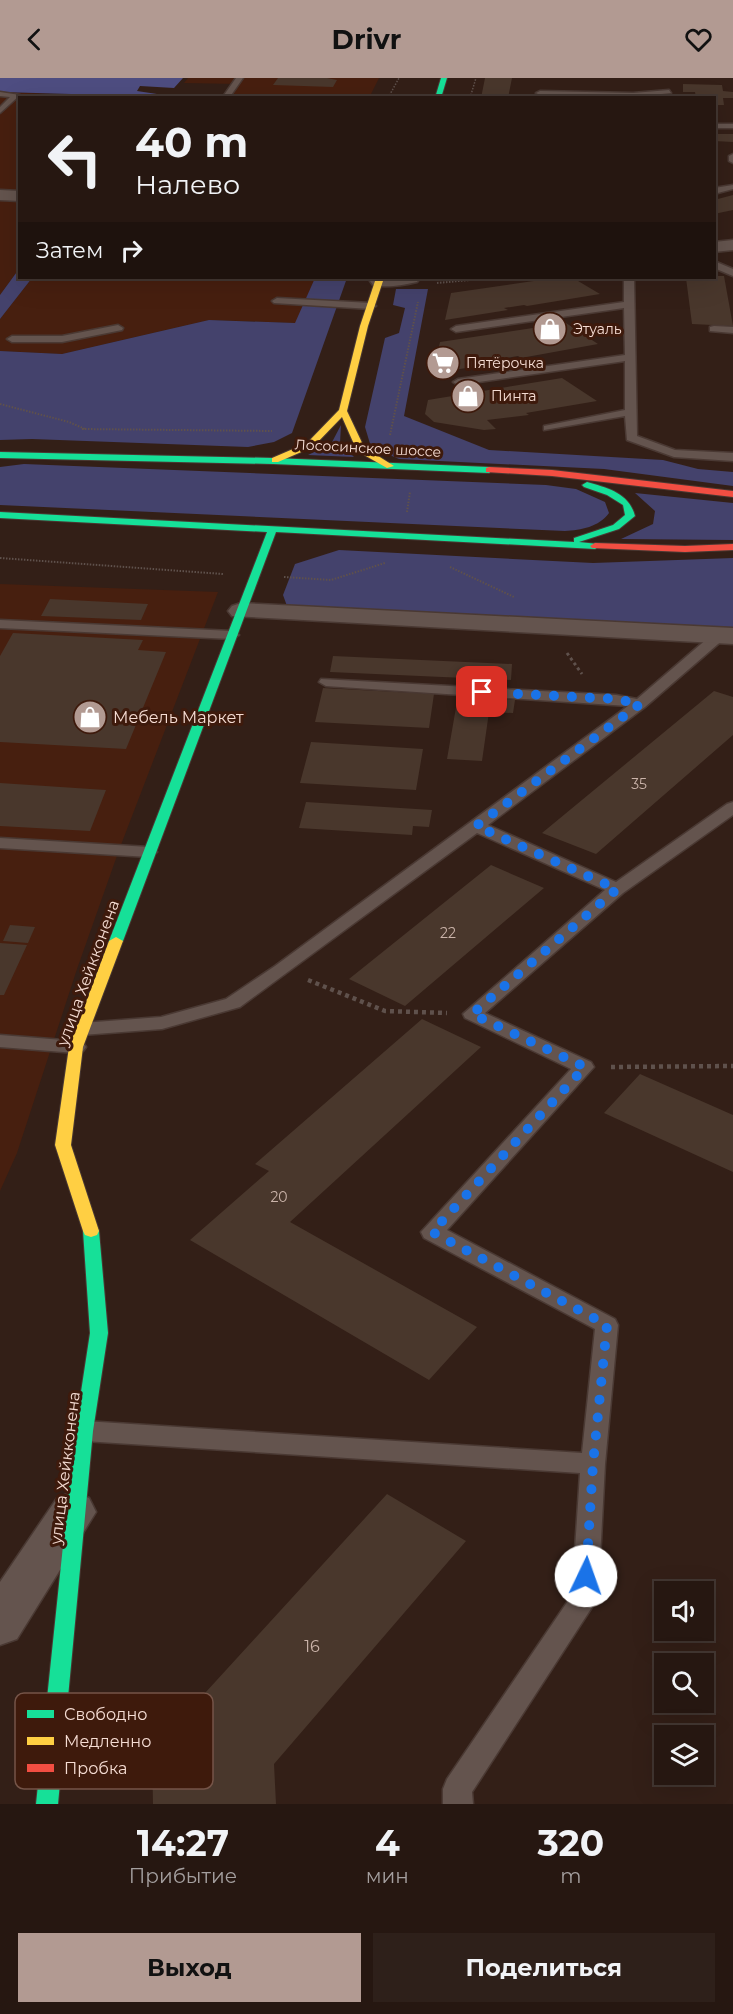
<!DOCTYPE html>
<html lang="ru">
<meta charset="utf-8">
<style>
:root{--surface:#261711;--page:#2e201a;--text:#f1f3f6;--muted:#a49f9f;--line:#423631;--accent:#b29a92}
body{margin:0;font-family:Montserrat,sans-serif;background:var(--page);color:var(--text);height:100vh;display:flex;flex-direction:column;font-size:22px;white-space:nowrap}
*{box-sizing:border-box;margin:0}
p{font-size:20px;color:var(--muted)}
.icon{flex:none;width:33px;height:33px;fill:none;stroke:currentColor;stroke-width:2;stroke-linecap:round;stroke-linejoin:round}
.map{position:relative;height:1726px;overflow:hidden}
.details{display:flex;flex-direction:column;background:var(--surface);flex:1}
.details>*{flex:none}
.guide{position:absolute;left:18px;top:18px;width:698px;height:183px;border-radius:0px;box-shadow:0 6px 24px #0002,0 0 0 2px var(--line);background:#261711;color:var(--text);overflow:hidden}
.buttons{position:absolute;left:654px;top:1503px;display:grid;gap:12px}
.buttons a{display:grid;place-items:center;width:60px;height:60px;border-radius:0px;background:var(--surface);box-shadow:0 6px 24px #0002,0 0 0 2px var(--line);font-size:30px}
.pin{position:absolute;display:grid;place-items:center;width:51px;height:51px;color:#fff;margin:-26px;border-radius:12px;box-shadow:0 3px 9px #0006}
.me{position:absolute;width:66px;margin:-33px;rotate:3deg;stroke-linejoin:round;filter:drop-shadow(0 0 4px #0008)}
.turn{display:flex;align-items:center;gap:21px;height:126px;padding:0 18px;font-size:27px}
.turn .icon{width:78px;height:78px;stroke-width:2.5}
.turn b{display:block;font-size:42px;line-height:51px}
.then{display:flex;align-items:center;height:57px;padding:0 18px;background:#0003;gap:12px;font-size:22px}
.eta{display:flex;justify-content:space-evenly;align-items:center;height:102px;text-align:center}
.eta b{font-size:36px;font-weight:700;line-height:42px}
.cta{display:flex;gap:12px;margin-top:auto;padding:12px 18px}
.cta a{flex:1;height:69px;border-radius:0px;background:var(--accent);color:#111;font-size:24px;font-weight:700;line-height:69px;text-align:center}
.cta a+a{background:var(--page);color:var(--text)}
header{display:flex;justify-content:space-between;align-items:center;height:78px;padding:0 18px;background:var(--accent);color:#111;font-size:27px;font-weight:700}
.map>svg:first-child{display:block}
.built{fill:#471f0f}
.green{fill:#44426c}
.forest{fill:#4e4d81}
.building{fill:#49372c}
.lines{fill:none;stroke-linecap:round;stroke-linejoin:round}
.lane-casing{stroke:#4a3933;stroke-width:3}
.street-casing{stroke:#4a3933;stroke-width:3}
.fast-casing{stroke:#4a3933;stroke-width:2}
.slow-casing{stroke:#4a3933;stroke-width:2}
.jam-casing{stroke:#4a3933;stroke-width:2}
.path-far3{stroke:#5f514c;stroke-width:1.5;stroke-dasharray:1.5 1.5;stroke-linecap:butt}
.path-far2{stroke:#5f514c;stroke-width:2;stroke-dasharray:1.5 1.5;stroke-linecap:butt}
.path-far1{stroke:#5f514c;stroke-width:3;stroke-dasharray:3 3;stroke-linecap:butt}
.path{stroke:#5f514c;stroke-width:4.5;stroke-dasharray:4 4;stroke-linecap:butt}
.lane{fill:#64544e;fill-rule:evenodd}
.street{fill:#64544e;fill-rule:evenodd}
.fast{fill:#16e098;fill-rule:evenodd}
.slow{fill:#ffcf43;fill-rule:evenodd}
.jam{fill:#f24e42;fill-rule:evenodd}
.route{stroke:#1a73e8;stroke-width:10;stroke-dasharray:0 18}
.labels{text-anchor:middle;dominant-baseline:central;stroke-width:6;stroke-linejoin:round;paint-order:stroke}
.far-poi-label{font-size:14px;fill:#f6ddd4;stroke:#3e1a0c;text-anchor:start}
.far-street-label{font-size:14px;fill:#f6ddd4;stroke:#3e1a0c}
.number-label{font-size:14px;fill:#cbb4aa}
.poi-label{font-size:16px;fill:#f6ddd4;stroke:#3e1a0c;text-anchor:start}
.street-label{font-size:16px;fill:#f6ddd4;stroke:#3e1a0c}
.near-number-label{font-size:16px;fill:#cbb4aa}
.key{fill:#3e1a0c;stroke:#755448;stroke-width:1.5}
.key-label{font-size:16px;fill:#f6ddd4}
</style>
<header><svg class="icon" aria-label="back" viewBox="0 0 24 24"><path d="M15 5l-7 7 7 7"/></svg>Drivr<svg class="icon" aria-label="heart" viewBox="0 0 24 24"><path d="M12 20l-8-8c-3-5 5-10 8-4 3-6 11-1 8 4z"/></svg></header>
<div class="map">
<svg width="733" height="1726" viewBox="0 0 733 1726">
<rect width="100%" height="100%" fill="#331f17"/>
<path class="built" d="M 188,0 L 379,0 L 369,20 L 230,19 L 239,6 L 184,5 Z
M 0,14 L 125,19 L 20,20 L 19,191 L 0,217 Z
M 32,200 L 315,200 L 296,245 L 209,242 L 62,276 L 0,273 L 0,241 Z
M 0,506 L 218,514 L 119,772 L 77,891 L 17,1075 L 0,1113 Z"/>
<path class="green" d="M 19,191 L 20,200 L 32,200 L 0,241 L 0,217 Z
M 315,200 L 347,200 L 292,355 L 274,364 L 248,369 L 32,361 L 0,362 L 0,273 L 62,276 L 209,242 L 295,245 Z
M 396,211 L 428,211 L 404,338 L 489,372 L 663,382 L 698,391 L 733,394 L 733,408 L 604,391 L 399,381 L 371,369 L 365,349 L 385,260 L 399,255 L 405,230 L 393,227 Z
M 341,347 L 340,365 L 354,379 L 308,377 L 331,366 Z
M 24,386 L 546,407 L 576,411 L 605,424 L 609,435 C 599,449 581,452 565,453 L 0,427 L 0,389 Z
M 635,415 L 733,425 L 733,462 L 621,461 L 653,446 L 655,433 Z
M 339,472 L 593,485 L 733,480 L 733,550 L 287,528 L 283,517 L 295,486 Z"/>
<path class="forest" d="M 0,0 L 183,0 L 174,10 L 140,8 L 137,13 L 177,19 L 0,14 Z"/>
<path class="building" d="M 278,0 L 327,0 L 337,2 L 333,9 L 273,7 Z
M 485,0 L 512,0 L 508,20 L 481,20 Z
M 683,6 L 722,7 L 723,13 L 733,14 L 733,20 L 723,20 L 724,27 L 714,27 L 714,20 L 696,20 L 695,14 L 683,14 Z
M 714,56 L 733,56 L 733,64 L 714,63 Z
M 733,117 L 733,132 L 714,136 L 714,122 Z
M 714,198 L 724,198 L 733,248 L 692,246 L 686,200 L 714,200 Z
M 554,200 L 573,200 L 600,216 L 527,228 L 524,227 L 504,230 L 508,232 L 445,242 L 451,215 Z
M 566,245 L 598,266 L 521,280 L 518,278 L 496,282 L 500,285 L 433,295 L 440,264 Z
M 562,300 L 597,323 L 526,335 L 529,337 L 487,342 L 496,351 L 484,352 L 434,344 L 425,336 L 428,322 Z
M 50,521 L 148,526 L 141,542 L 41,538 Z
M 13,555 L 143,562 L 138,572 L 166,574 L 126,671 L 0,664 L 0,578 Z
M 333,578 L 512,586 L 511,602 L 330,594 Z
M 323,610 L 434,616 L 429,650 L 315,644 Z
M 714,613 L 733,619 L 733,657 L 596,776 L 542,755 Z
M 458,618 L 515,622 L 513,635 L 489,634 L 482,683 L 447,681 Z
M 311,664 L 423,671 L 416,712 L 300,705 Z
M 0,705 L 106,712 L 90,753 L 0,748 Z
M 306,724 L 432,732 L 429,749 L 413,748 L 412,757 L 299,750 Z
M 491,787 L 544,810 L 405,928 L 349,901 Z
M 10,847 L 35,849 L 28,865 L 3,863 Z
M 0,865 L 27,867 L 4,917 L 0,917 Z
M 422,941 L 481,969 L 290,1144 L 477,1249 L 429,1302 L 190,1162 L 269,1093 L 255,1086 Z
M 640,996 L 733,1037 L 733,1094 L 604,1035 Z
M 387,1416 L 466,1463 L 274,1686 L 276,1726 L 153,1726 L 152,1673 Z"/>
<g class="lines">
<defs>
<path id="lane" d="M 236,0 L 243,0 L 229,20 L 222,20 Z
M 669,12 L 671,15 L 633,19 L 540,17 L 536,15 L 540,13 L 633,15 Z
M 0,14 L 20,17 L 0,35 L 0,29 L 10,19 L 0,18 Z
M 714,46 L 733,46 L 733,50 L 714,50 Z
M 733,76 L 733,85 L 729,83 L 729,78 Z
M 733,107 L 733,111 L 714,116 L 714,110 Z
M 714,183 L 733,191 L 733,198 L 714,190 Z
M 624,200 L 634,200 L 637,358 L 675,372 L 733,375 L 733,383 L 674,379 L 627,362 L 625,338 L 544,352 L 544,348 L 625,332 L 625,283 L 458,307 L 453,304 L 458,301 L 625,277 L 624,230 L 456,254 L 451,251 L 456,248 L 624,224 Z
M 277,220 L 371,225 L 376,228 L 371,231 L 274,225 L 272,223 Z
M 118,247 L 123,250 L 122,252 L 62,264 L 12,264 L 7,261 L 12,258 L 62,258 Z
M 714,248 L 733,249 L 733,255 L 710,253 L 710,249 Z
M 0,542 L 232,553 L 239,557 L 232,561 L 0,550 Z
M 720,553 L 727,557 L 725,560 L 645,629 L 488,747 L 616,804 L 727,726 L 733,724 L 733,737 L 623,815 L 485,935 L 591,984 L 594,989 L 447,1152 L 615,1241 L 618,1247 L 605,1386 L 598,1520 L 472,1714 L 473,1726 L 443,1726 L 443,1711 L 447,1701 L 572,1517 L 580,1395 L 84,1363 L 75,1360 L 72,1353 L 75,1346 L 84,1343 L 582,1375 L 595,1251 L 424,1160 L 421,1154 L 571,991 L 465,940 L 463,936 L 605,812 L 477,755 L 240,929 L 162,951 L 82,957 L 75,955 L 72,951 L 75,947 L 82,945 L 161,939 L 226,921 L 275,888 L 628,628 L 326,608 L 319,604 L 321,601 L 616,617 L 637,621 L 715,554 Z
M 0,760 L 149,769 L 157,774 L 149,779 L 0,770 Z
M 0,957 L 76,963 L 83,965 L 86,969 L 83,973 L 76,975 L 0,969 Z"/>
<path id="street" d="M 0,112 L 20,113 L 20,123 L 0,122 Z
M 733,162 L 733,172 L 714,174 L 714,164 Z
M 373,200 L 420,200 L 417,204 C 404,207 386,210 373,207 L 370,203 Z
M 241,525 L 733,550 L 733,566 L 232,538 L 228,533 L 232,528 Z
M 73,1414 L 89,1420 L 96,1434 L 17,1561 L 0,1567 L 0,1504 L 57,1420 Z"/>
<path id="fast" d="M 441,0 L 447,0 L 441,20 L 435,20 Z
M 0,374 L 273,380 L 489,389 L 493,392 L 489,395 L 273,386 L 0,380 Z
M 587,404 C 608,410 629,415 635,438 L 619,451 L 579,464 L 598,466 L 600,468 L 595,471 L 276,454 L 123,863 L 116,867 L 111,866 L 109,863 L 267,454 L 0,440 L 0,434 L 574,464 L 574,460 L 613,447 L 625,437 L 623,427 L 607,417 L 584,409 L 582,407 Z
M 91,1147 L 97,1149 L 99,1153 L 108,1255 L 93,1353 L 58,1726 L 36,1726 L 75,1353 L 90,1255 L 83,1153 L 85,1149 Z"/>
<path id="slow" d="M 376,200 L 384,200 L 368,248 L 347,333 L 364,369 L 394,388 L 387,390 L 357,373 L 342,339 L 313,369 L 278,384 L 272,384 L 272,380 L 307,365 L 339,332 L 360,248 Z
M 116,859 L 123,863 L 83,969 L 71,1067 L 99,1153 L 97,1157 L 91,1159 L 85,1157 L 83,1153 L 55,1067 L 69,969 L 109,863 Z"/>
<path id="jam" d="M 489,389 L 552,392 L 733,413 L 733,419 L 552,398 L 486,394 L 486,390 Z
M 595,465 L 685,468 L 733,466 L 733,472 L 685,474 L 592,470 L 590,468 Z"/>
</defs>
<use href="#lane" class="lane-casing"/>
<use href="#street" class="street-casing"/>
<use href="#fast" class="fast-casing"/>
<use href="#slow" class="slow-casing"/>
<use href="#jam" class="jam-casing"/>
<path class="path-far3" d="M 388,20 L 399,0
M 470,20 L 476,0"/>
<path class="path-far2" d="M 437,205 L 492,200
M 0,326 L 69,344 L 85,351
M 82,351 L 272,353
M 390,357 L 418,224
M 407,434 L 410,414
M 0,480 L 223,496
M 450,489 L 514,519
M 284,499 L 331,502 L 385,485"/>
<path class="path-far1" d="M 567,575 L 582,596"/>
<path class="path" d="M 308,902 L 385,933 L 447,935
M 611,989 L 733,988"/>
<use href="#lane" class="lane"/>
<use href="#street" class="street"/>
<use href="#fast" class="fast"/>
<use href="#slow" class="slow"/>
<use href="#jam" class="jam"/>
</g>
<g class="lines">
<path class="route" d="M 482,614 L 616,621 L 640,626 L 476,748 L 617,811 L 472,936 L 585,989 L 432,1154 L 607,1247 L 593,1386 L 586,1498"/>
</g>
<defs>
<symbol id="shop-disc" viewBox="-11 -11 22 22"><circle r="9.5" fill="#b29a92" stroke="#3e1a0c"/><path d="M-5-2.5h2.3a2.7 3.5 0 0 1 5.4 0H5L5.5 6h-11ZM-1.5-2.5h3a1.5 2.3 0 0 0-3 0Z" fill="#fff"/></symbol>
<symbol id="supermarket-disc" viewBox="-11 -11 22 22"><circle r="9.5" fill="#b29a92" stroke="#3e1a0c"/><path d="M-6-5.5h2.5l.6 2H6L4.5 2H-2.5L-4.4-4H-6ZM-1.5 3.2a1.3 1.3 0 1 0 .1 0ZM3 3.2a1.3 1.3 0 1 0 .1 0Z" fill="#fff"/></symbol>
</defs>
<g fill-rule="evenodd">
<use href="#shop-disc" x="531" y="232" width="38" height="38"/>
<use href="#supermarket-disc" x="424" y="266" width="38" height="38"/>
<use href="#shop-disc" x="449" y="299" width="38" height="38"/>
<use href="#shop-disc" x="71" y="620" width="38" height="38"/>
</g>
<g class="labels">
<g class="far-poi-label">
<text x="573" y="251">Этуаль</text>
<text x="466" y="285">Пятёрочка</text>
<text x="491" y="318">Пинта</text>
</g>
<g class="far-street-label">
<text transform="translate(368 370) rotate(3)">Лососинское шоссе</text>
</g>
<g class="number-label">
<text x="639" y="706">35</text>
<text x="448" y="855">22</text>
<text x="279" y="1119">20</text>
</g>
<g class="poi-label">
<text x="113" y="639">Мебель Маркет</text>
</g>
<g class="street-label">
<text transform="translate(88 895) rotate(-70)">улица Хейкконена</text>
<text transform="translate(65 1390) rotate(-83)">улица Хейкконена</text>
</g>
<g class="near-number-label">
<text x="312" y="1568">16</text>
</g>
</g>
<rect x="15" y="1615" width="198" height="96" rx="9" class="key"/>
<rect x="27" y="1632" width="27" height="8" fill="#16e098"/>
<rect x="27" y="1659" width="27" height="8" fill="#ffcf43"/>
<rect x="27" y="1686" width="27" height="8" fill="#f24e42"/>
<g class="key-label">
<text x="64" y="1642">Свободно</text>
<text x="64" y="1669">Медленно</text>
<text x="64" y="1696">Пробка</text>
</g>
</svg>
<div class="buttons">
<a><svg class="icon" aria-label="sound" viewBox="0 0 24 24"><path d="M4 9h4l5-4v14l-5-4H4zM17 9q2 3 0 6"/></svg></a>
<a><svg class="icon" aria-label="search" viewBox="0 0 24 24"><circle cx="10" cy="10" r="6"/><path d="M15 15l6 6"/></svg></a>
<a><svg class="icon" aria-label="layers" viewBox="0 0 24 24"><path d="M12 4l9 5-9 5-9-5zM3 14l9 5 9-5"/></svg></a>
</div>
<div class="pin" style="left:482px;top:614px;background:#d93025"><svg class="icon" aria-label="arrive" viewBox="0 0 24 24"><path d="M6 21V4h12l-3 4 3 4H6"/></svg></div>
<svg class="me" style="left:586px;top:1498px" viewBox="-20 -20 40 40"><circle r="19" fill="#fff"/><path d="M0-13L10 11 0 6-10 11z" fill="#1a73e8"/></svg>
<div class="guide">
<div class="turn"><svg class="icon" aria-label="left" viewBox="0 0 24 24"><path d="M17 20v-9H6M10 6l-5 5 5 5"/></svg><div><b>40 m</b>Налево</div></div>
<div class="then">Затем<svg class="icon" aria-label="right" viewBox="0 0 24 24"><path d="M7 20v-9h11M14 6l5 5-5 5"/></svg></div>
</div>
</div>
<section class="details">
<div class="eta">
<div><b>14:27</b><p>Прибытие</p></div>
<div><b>4</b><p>мин</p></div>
<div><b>320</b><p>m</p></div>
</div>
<div class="cta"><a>Выход</a><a>Поделиться</a></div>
</section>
